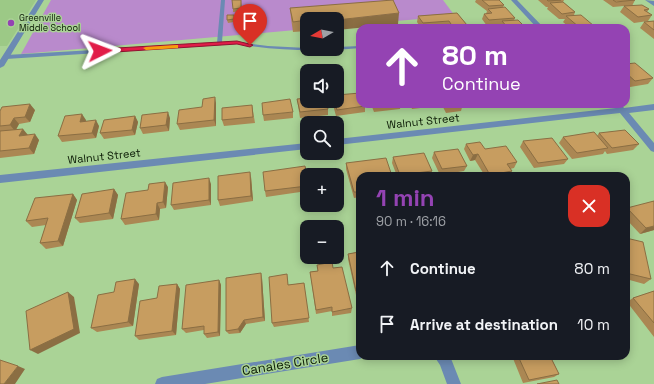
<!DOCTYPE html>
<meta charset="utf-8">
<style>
:root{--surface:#171b24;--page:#20242c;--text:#f1f3f6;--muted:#9ea1a6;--accent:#9443b3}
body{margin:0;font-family:"Space Grotesk",sans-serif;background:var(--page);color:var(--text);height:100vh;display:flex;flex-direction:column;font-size:15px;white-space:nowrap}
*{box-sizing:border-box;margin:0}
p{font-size:13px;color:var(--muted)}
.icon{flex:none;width:22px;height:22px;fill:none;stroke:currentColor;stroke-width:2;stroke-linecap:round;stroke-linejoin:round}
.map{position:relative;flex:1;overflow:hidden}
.drawer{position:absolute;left:356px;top:172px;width:274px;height:188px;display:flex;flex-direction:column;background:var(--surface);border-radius:12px;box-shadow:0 2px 10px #0003}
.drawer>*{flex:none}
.banner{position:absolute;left:356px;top:24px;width:274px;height:84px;border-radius:12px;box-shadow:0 2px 10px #0003;background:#9443b3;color:#fff;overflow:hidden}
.needle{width:26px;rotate:260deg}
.controls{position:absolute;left:300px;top:12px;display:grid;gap:8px}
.controls a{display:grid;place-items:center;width:44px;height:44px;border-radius:8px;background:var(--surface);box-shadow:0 2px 10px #0003;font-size:20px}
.pin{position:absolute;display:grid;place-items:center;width:34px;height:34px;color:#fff;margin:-41px -17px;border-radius:50% 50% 50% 0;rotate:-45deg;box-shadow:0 0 4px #0007}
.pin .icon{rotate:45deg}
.me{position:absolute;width:44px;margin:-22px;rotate:87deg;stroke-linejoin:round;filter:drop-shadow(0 0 3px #0008)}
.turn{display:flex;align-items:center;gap:14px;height:84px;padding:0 20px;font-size:18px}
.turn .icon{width:52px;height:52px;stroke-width:2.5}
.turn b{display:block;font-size:28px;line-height:34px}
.round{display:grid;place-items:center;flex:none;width:42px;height:42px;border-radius:12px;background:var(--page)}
.overview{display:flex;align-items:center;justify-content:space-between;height:68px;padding:0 20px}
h1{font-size:24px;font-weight:700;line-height:30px;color:var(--accent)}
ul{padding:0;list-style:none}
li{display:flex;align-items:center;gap:12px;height:56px;padding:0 20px}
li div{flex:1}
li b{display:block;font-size:15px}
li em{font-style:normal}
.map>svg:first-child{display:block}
.built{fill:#9cc986}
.green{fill:#b98acc}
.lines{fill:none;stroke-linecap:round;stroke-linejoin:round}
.service{fill:#6b8ab3;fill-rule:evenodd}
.minor{fill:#6b8ab3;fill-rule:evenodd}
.wall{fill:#ab8753}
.shaded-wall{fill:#8b6e43}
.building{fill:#c79d60;stroke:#8b6e43}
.route{fill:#e11d48;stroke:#92132f}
.slow{fill:#f59e0b}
.poi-dot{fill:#9443b3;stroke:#aad396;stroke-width:1.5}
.labels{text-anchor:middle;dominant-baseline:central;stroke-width:3;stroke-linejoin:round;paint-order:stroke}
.far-poi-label{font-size:9px;fill:#091803;stroke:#aad396;text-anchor:start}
.street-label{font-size:11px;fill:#091803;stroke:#aad396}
.near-street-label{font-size:13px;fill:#091803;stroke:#aad396}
</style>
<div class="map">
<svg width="654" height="384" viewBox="0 0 654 384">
<rect width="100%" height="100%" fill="#aad396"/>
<path class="built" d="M 0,0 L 36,0 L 7,46 L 0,46 Z"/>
<path class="green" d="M 51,0 L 443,0 L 455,16 L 337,26 L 337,19 L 307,19 L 307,29 L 21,54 Z"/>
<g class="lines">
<path class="service" d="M 221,0 L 225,0 L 222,42 L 237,42 L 268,46 L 307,48 L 307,49 L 337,49 L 337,47 L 360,46 L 360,48 C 319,52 278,51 237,44 L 6,59 L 3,57 L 6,55 L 217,43 Z"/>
<path class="minor" d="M 38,0 L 44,0 L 4,66 L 0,68 L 0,60 Z
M 511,0 L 517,0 L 544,28 L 537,28 Z
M 645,0 L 654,1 L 654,6 Z
M 613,104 L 621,104 L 624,108 L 654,104 L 654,110 L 629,113 L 654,143 L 654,152 L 651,151 L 620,113 L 337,145 L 337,139 L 616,108 Z
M 307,143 L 307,149 L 0,183 L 0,175 Z
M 360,345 L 360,356 L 365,356 L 360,359 L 205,384 L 155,384 L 157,379 L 162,377 Z
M 434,356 L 450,356 L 461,384 L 447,384 L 440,365 Z"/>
</g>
<path class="wall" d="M 241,0 L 242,11 L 233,12 L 233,9 Z
M 476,0 L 499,0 L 504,5 L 503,7 L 515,18 L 514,20 L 526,28 L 500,28 L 500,25 L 487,26 L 482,19 L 484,14 L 486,14 L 487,11 L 475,2 Z
M 538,0 L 564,0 L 563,2 L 575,12 L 574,15 L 594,26 L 592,28 L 570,28 L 563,22 L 565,19 L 559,19 L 547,9 L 548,7 L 546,7 Z
M 603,0 L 635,0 L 632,6 L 649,9 L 647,12 L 652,15 L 648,21 L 634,23 L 620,12 L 624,6 L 613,7 Z
M 290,8 L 398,24 L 337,19 L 307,19 L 307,31 L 293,32 L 291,18 Z
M 457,13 L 467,25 L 466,28 L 448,28 L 447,27 L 434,28 L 421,28 L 417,22 L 418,16 Z
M 234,15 L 234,22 L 228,23 L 227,20 Z
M 654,21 L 654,39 L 640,28 L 644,22 Z
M 626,64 L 653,78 L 648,84 L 630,87 L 626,82 Z
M 297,99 L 328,109 L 328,115 L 300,118 Z
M 332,101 L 337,101 L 365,106 L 365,112 L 336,116 Z
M 216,103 L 216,126 L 180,130 L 177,124 L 202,107 Z
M 371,104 L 401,104 L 400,109 L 374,112 Z
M 410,104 L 437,104 L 437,106 L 412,109 Z
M 442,104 L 466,104 L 463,104 L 461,111 L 446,113 L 442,105 Z
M 252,105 L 255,123 L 224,126 L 222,120 Z
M 35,110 L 30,122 L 19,124 L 16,130 L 39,140 L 34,154 L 0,158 L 0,111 Z
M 293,112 L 293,118 L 264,121 L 263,115 Z
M 135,116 L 138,122 L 135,135 L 104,139 L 100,133 Z
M 170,118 L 169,131 L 143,134 L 140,128 Z
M 86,120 L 86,121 L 99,126 L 96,138 L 62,142 L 58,136 Z
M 599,133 L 639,144 L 633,150 L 607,154 L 605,151 L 603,154 L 572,159 L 559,143 L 563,137 L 597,136 Z
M 523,141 L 568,159 L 564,164 L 534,168 L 520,147 Z
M 466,144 L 485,149 L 517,162 L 514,168 L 510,169 L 512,171 L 509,176 L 485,176 L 475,160 L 470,161 L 464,149 Z
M 434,152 L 467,166 L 464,171 L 440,175 L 432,158 Z
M 393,157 L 432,171 L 431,176 L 397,176 L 392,163 Z
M 346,163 L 360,176 L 360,197 L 354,198 L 346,169 Z
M 307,175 L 307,191 L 266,197 L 265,191 Z
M 251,177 L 253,201 L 220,206 L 218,200 Z
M 211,184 L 211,205 L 174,210 L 171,205 Z
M 168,187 L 166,208 L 160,209 L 159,220 L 125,225 L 121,219 Z
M 114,189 L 118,195 L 113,219 L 80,223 L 75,218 Z
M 73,194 L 77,200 L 63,246 L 46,249 L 40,243 L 46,225 L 32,227 L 26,221 Z
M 626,208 L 627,208 L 654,230 L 640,234 L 626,219 Z
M 626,238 L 651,279 L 644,284 L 626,279 Z
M 360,247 L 360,295 L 356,295 L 348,259 L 348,254 L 357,252 L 358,248 Z
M 317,265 L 333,268 L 352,308 L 351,313 L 332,316 L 332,311 L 316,314 L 310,272 L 318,271 Z
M 287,274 L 288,285 L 304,283 L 309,322 L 274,327 L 272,323 Z
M 262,278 L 265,321 L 246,324 L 240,333 L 229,334 L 226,331 Z
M 219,280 L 221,285 L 220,336 L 207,338 L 204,334 L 204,330 L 186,333 L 182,329 Z
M 139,284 L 133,326 L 97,332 L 91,328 L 114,292 Z
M 177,284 L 180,289 L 176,335 L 139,340 L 135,336 L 157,298 Z
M 654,291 L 654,337 L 627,302 L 633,298 Z
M 512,356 L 550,356 L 559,374 L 554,377 L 523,383 Z"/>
<path class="shaded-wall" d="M 399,13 L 398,24 L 337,30 L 337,20 Z
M 215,97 L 216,103 L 216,126 L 214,120 Z
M 30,104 L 35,110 L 30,122 L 25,117 Z
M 168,112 L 170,118 L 169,131 L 166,125 Z
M 82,114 L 86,120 L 84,128 L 80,122 Z
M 135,116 L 138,122 L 135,135 L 132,130 Z
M 14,118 L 19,124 L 15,131 L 10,125 Z
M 96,120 L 99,126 L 96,138 L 92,133 Z
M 23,129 L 28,135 L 19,136 Z
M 35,134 L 39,140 L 34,154 L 29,148 Z
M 478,154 L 475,160 L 470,161 L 473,155 Z
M 250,172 L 251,177 L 253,201 L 251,196 Z
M 209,178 L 211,184 L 211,205 L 209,200 Z
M 165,182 L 168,187 L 166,208 L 163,202 Z
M 114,189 L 118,195 L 113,219 L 109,213 Z
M 73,194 L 77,200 L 63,246 L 58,241 Z
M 157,203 L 160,209 L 159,220 L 156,214 Z
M 654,226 L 654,230 L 640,234 L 646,228 Z
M 261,273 L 262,278 L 265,321 L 263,317 Z
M 135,279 L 139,284 L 133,326 L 128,322 Z
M 219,280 L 221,285 L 220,336 L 218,332 Z
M 177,284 L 180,289 L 176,335 L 172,331 Z
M 68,292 L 74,297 L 80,333 L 38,354 L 30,350 Z
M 244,320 L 246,324 L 240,333 L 238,329 Z
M 18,366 L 25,369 L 15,384 L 4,384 Z"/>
<path class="building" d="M 232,0 L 241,0 L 241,8 L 233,9 Z
M 393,0 L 399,13 L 337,20 L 337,19 L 333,19 L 333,18 L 307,19 L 307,20 L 293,22 L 290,8 Z
M 482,0 L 499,0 L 504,5 L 489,6 Z
M 547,0 L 561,0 L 548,1 Z
M 613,0 L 635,0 L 616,2 Z
M 563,2 L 575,12 L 562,14 L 550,3 Z
M 642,5 L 649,9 L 644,10 L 652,15 L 638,17 L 624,6 Z
M 505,7 L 515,18 L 489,20 L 484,14 L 492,13 L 488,9 Z
M 457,13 L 467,25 L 453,27 L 449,21 L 423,23 L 418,16 Z
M 227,15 L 234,15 L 234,19 L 227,20 Z
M 581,15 L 594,26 L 579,27 L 566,16 Z
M 518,20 L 526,28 L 508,28 L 502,21 Z
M 654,21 L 654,30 L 644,22 Z
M 635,63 L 653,78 L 635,81 L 626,73 L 626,64 Z
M 360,93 L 360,104 L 364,104 L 365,106 L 337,110 L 334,101 L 337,101 L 337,95 Z
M 215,97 L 214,120 L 177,124 L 179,110 L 202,107 L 203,99 Z
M 307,98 L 307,101 L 326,101 L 328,109 L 300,112 L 297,99 Z
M 290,99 L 293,112 L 263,115 L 262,103 Z
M 30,104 L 25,117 L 14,118 L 10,125 L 0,126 L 0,111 L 2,107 Z
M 374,104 L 390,104 L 375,106 Z
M 446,104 L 462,104 L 463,105 L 448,107 Z
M 252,105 L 253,117 L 222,120 L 222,108 Z
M 168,112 L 166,125 L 140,128 L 142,115 Z
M 82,114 L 80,122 L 96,120 L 92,133 L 58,136 L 65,116 Z
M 135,116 L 132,130 L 100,133 L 104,120 Z
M 23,129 L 19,136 L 35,134 L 29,148 L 0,151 L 0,131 Z
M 625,130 L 639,144 L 612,148 L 599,133 Z
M 594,132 L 608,148 L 577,153 L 563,137 Z
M 552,138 L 568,159 L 538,163 L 523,141 Z
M 480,142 L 485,149 L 506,146 L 517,162 L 507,164 L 512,171 L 490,175 L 478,154 L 473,155 L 466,144 Z
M 458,149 L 467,166 L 442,169 L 434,152 Z
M 424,153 L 432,171 L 400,175 L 393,157 Z
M 386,158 L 392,176 L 360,176 L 360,192 L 354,192 L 346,163 Z
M 305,166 L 307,175 L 307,186 L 265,191 L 263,172 Z
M 250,172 L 251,196 L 218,200 L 218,176 Z
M 209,178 L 209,200 L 171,205 L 173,183 Z
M 165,182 L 163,202 L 157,203 L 156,214 L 121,219 L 126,193 L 148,190 L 149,184 Z
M 114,189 L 109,213 L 75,218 L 82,194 Z
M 73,194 L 58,241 L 40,243 L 48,218 L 26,221 L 35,198 Z
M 654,201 L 654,226 L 646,228 L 627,208 Z
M 626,238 L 643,242 L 651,279 L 626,273 Z
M 360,247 L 360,290 L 356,291 L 348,254 L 359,252 L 358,248 Z
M 332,262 L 333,268 L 342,267 L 352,308 L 332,312 L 332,307 L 316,310 L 310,272 L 318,271 L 317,265 Z
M 261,273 L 263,317 L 244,320 L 238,329 L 226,331 L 226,278 Z
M 287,274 L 288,285 L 304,283 L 309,318 L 272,323 L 269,277 Z
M 135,279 L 128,322 L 91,328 L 98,295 L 114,292 L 116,282 Z
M 219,280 L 218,332 L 204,334 L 204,326 L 182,329 L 186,285 Z
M 177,284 L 172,331 L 135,336 L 140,301 L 157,298 L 159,286 Z
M 654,291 L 654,323 L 633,298 Z
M 68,292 L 74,329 L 30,350 L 26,311 Z
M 518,356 L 550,356 L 559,374 L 529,380 Z
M 0,360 L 18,366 L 4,384 L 0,384 Z
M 557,380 L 559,384 L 537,384 Z"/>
<path class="route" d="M 237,41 L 253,45 L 250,47 L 237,44 L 100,53 L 97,51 L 100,49 Z"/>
<path class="slow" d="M 176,45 L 178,45 L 178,48 L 146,50 L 143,48 L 146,47 Z"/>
<circle class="poi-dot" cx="11" cy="23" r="4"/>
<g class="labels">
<g class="far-poi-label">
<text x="19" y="18">Greenville<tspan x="19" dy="10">Middle School</tspan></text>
</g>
<g class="street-label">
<text transform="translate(423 121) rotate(-6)">Walnut Street</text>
<text transform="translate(104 156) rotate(-6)">Walnut Street</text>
</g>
<g class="near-street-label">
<text transform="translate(285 364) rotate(-9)">Canales Circle</text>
</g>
</g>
</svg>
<div class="controls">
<a><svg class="needle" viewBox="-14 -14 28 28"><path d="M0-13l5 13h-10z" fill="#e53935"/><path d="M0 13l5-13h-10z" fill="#9ea1a6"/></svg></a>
<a><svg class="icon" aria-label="sound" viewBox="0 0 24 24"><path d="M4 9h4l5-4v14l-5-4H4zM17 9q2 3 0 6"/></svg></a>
<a><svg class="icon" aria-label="search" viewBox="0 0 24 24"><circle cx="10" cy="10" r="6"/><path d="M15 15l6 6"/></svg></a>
<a>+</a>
<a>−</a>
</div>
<div class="pin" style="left:250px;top:45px;background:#d93025"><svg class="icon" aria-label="arrive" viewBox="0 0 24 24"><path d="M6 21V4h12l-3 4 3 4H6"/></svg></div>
<svg class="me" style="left:100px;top:51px" viewBox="-20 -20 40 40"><path d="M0-17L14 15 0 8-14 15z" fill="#e11d48" stroke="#fff" stroke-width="4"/></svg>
<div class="banner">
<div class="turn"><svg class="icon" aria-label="ahead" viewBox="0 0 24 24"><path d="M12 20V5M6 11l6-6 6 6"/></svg><div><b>80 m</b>Continue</div></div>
</div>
<section class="drawer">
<div class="overview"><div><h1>1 min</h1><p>90 m · 16:16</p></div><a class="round" style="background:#d93025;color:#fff"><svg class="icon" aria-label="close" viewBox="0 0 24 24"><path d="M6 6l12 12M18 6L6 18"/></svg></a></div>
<ul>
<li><svg class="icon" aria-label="ahead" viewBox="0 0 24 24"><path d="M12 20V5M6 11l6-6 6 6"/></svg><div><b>Continue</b></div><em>80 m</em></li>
<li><svg class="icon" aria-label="arrive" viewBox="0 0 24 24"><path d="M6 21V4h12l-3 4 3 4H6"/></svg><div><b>Arrive at destination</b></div><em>10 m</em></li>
</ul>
</section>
</div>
